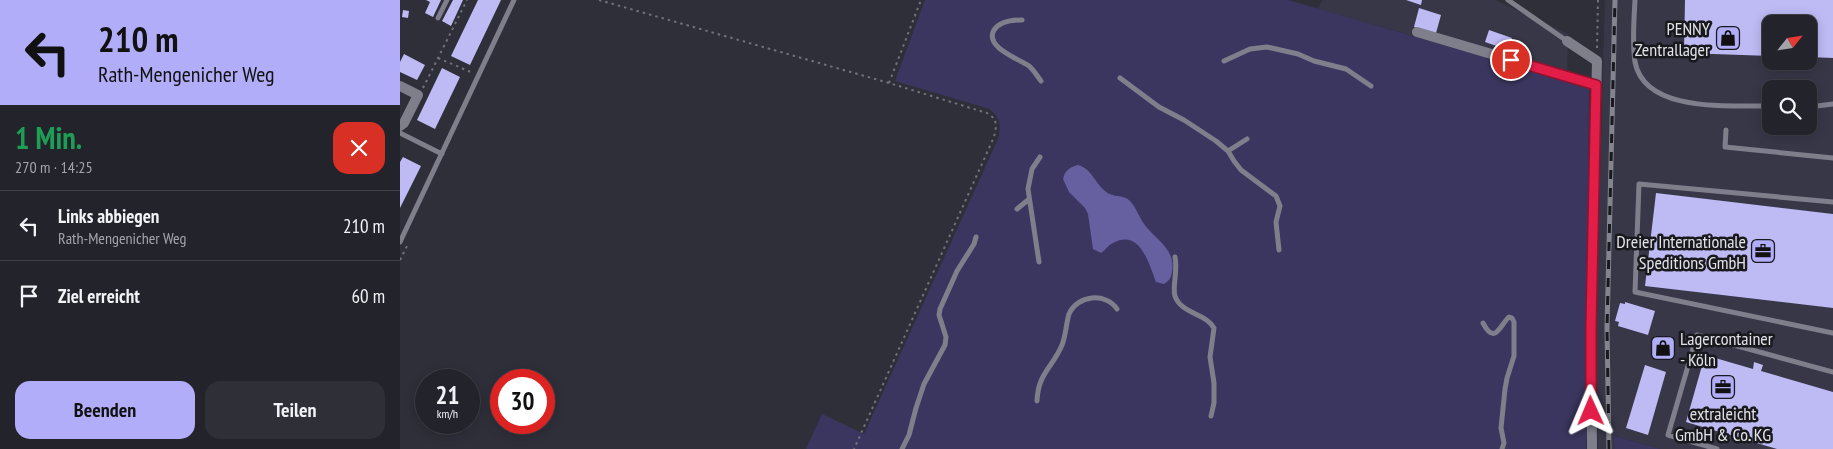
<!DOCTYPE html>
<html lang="de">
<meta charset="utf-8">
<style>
:root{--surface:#23232c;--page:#2f2f38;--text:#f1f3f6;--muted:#a3a4a9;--line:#404048;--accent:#b2adf9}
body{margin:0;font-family:"PT Sans Narrow",sans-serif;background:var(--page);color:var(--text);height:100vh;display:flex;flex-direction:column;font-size:19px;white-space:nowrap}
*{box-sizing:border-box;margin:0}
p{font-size:16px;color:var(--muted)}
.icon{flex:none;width:28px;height:28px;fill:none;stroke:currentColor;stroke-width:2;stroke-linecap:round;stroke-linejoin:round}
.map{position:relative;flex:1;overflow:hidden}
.panel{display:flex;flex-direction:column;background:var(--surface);width:400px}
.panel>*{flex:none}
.guide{background:#b2adf9;color:#111;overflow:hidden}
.needle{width:32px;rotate:60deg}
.fabs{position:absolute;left:1362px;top:15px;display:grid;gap:10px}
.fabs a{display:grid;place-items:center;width:55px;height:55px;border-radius:10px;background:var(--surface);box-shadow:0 2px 12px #0003,0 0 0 1px var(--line);font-size:25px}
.speed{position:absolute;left:15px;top:369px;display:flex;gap:10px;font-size:25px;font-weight:700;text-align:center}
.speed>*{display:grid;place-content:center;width:65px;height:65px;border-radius:50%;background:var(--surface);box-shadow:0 2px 12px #0003,0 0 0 1px var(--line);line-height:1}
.speed small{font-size:12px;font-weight:400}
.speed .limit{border:8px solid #d22;background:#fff;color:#111}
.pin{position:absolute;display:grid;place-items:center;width:42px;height:42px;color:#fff;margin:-21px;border:2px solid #fff;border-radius:50%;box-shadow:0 1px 5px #0007}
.me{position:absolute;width:55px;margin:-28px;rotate:359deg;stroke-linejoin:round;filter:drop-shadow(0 0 4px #0008)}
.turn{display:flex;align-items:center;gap:18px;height:105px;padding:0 15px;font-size:22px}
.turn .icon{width:65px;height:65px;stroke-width:2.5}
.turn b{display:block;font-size:35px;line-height:42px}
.round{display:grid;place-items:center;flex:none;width:52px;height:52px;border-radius:15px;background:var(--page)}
.overview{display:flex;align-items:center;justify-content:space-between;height:85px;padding:0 15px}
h1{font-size:30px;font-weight:700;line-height:38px;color:#1e9e55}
.cta{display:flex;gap:10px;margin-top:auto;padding:10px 15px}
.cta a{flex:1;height:58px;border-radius:15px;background:var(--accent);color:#111;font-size:20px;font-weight:700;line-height:58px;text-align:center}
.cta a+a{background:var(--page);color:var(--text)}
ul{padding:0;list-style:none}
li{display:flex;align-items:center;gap:15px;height:70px;padding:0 15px;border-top:1px solid var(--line)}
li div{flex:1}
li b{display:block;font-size:19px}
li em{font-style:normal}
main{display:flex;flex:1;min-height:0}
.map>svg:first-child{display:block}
.built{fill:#383748;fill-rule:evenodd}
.green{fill:#3a365f}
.water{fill:#6660a1}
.building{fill:#bdbaf4}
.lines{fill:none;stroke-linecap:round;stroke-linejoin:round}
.path{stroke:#71717a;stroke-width:2;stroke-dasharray:2.5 4;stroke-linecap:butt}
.service{stroke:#7f7f8c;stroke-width:5}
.minor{stroke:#7f7f8c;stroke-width:10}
.rail-casing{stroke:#84848e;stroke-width:5}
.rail{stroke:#18181d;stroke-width:3;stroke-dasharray:9;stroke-linecap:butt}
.route-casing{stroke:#92132f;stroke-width:12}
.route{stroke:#e11d48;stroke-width:9}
.labels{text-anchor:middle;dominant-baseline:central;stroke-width:5;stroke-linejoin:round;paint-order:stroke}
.poi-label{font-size:18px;fill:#e2e2e9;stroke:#18181d;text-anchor:end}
</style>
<main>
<section class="panel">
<div class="guide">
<div class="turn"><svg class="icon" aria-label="left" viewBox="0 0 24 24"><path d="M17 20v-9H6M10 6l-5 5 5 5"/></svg><div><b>210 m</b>Rath-Mengenicher Weg</div></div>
</div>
<div class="overview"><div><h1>1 Min.</h1><p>270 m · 14:25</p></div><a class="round" style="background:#d93025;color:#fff"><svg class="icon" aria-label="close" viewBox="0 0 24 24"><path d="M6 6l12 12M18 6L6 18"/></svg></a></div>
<ul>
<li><svg class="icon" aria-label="left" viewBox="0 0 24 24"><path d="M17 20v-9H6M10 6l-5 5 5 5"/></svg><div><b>Links abbiegen</b><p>Rath-Mengenicher Weg</p></div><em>210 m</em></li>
<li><svg class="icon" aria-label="arrive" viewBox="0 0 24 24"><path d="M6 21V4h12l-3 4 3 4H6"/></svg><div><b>Ziel erreicht</b></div><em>60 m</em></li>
</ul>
<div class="cta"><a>Beenden</a><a>Teilen</a></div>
</section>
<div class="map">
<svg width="1433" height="449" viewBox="0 0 1433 449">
<rect width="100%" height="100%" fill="#2f2f3a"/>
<path class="built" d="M 922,0 L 1095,0 L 1168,34 L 1167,79 L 918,9 Z
M 1205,0 L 1433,0 L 1433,449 L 1261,449 L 1215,436 L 1215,449 L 1198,449 L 1196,324 ZM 1371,24 L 1409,24 L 1409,61 L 1371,61 ZM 1371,89 L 1409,89 L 1409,126 L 1371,126 Z"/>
<path class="green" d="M 525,0 L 888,0 L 1189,87 L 1186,449 L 406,449 L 422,414 L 464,434 L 598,139 C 601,125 601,119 590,109 L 495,81 Z
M 1214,436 L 1261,449 L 1215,449 Z"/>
<path class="water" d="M 678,165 C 692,169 694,182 705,191 C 712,198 723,194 730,201 C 736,207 739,217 744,224 C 756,240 776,249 772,272 C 771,278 769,281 764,284 L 756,282 C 749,264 740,228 713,243 C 708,245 706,250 701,253 L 693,249 L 688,214 L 685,208 L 669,192 L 663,179 C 665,170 670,167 678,165 Z"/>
<path class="building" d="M 26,0 L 41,0 L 33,17 L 25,13 L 30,2 Z
M 53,0 L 63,0 L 51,26 L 42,21 Z
M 78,0 L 101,0 L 70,65 L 51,56 Z
M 1006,0 L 1022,0 L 1021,5 Z
M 1285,0 L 1433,0 L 1433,58 L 1409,57 L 1409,24 L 1371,24 L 1371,56 L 1284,53 Z
M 1019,8 L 1041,15 L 1036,33 L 1014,27 Z
M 3,10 L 9,11 L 8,18 L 2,17 Z
M 1089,30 L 1112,38 L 1108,50 L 1085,42 Z
M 4,54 L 25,65 L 17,80 L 0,72 L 0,62 Z
M 42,68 L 60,77 L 35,129 L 17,120 Z
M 3,157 L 21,166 L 0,208 L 0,162 Z
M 1256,193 L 1433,214 L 1433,308 L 1245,286 Z
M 1225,302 L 1255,311 L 1248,335 L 1218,326 L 1219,322 L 1215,321 L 1220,303 L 1225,304 Z
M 1305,355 L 1353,369 L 1354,362 L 1363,365 L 1361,371 L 1433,392 L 1433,449 L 1377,449 L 1286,422 Z
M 1245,365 L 1266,372 L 1248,435 L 1226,428 Z"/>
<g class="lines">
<path class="path" d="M 199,0 L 489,83 L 587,113 L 595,119 L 596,127 L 594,137 L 454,449
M 1197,48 L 1198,0
M 38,58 L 73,73
M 489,83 L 521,0
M 23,88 L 67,0
M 0,260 L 7,246"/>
<path class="service" d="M 1108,0 L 1167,41
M 1235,0 C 1234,20 1232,42 1235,62 C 1245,114 1332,105 1371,106
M 38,18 L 47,0
M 622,20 C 612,20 600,21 594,30 C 584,47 619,59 629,66 C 634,70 637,76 641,81
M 824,61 L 850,49 L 867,47 L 898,54 L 914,61 L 946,69 L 971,86
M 720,78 L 759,107 L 784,120 L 816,141 L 828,151 L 834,161 L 841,170 L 876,196 L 880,206 L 876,222 L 879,250
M 1409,107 L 1433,104
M 1326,130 L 1325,147 L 1433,158
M 0,133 L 42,154
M 828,151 L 847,139
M 1433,202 L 1239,184 L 1235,292 L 1433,333
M 617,209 L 628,200
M 0,242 L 114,0
M 775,257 C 778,271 772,287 775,296 C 781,314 806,313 814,328 L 810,357 L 814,383 L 814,403 L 811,416
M 639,262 L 628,189 L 632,169 L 640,157
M 1083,323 C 1095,346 1100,325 1109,317 L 1112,318 L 1114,322 L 1114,356 L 1107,378 L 1105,389 L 1101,428 L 1104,443 L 1102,449
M 637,401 C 638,373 653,367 662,345 C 666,335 666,324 669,314 C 677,295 706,292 717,309
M 502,449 L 509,435 L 516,408 L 524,384 L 545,345 L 546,337 L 539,315 L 540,309 L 557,271 L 574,244 L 576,237
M 1317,449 L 1268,435 L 1297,335 L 1433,372"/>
<path class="minor" d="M 1017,32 L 1196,85
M 1167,41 L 1197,61 L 1191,325 L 1192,449
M 0,86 L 18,95 L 4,123 L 0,126"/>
<defs>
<path id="rail" d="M 1209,449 L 1207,328 L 1215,0"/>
</defs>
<use href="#rail" class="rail-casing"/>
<use href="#rail" class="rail"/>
</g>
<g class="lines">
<defs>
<path id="route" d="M 1111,60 L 1196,85 L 1191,326 L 1191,411"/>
</defs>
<use href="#route" class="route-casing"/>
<use href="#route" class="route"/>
</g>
<defs>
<symbol id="shop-square" viewBox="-11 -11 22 22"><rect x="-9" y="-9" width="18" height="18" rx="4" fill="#b2adf9" stroke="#18181d"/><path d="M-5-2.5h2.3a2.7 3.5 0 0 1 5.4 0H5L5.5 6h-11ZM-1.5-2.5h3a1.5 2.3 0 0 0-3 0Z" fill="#111"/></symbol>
<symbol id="office-square" viewBox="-11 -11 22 22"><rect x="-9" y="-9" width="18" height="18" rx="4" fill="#b2adf9" stroke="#18181d"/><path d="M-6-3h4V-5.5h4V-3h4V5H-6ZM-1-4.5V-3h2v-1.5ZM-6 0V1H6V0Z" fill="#111"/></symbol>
</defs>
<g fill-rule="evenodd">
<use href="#shop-square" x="1314" y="24" width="28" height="28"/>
<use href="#office-square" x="1349" y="237" width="28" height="28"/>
<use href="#shop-square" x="1249" y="334" width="28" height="28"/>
<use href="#office-square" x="1309" y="373" width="28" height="28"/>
</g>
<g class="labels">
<g class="poi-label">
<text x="1310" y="28">PENNY<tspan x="1310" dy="21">Zentrallager</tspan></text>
<text x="1346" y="241">Dreier Internationale<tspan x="1346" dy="21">Speditions GmbH</tspan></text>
<text x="1280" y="338" text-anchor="start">Lagercontainer<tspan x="1280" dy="21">- Köln</tspan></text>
<text x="1323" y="413" text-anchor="middle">extraleicht<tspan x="1323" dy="21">GmbH &amp; Co. KG</tspan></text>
</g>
</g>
</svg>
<div class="fabs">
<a><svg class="needle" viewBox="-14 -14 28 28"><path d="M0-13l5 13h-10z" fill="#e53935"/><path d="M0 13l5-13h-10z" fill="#a3a4a9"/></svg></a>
<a><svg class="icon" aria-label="search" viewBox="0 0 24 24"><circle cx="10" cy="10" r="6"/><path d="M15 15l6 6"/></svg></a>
</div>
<div class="speed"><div>21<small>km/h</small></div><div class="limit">30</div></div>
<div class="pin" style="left:1111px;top:60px;background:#d93025"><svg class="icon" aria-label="arrive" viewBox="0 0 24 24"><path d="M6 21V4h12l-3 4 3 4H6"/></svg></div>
<svg class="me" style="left:1191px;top:411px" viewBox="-20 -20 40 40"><path d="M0-17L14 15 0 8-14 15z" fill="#e11d48" stroke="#fff" stroke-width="4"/></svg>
</div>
</main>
